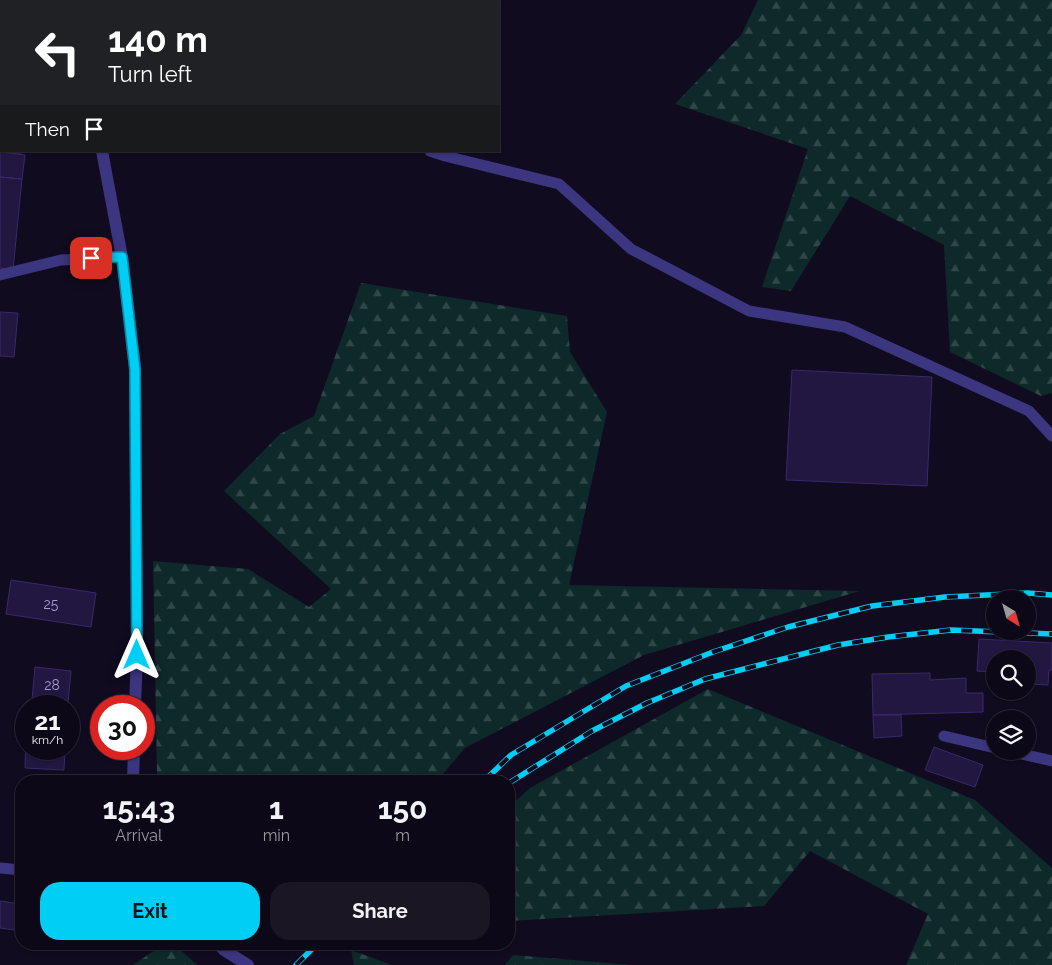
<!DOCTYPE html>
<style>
:root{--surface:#0c0817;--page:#1a1624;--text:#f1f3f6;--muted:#9a9aa1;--line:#2c2936;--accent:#00cef4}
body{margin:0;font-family:Raleway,sans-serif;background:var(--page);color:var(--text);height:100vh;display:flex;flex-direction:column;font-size:19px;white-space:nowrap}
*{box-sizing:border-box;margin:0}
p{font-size:16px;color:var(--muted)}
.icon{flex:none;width:28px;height:28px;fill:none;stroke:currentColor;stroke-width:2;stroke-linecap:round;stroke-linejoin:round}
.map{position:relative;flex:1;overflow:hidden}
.sheet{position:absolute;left:15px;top:775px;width:500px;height:175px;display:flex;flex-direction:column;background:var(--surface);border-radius:20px;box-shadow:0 1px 4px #0004,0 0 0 1px var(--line)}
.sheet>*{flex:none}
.banner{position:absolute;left:0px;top:0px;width:500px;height:152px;box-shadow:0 1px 4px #0004,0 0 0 1px var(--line);background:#202124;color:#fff;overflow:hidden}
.needle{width:32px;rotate:143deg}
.controls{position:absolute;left:986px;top:590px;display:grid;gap:10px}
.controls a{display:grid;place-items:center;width:50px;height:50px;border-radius:50%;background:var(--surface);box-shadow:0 1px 4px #0004,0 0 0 1px var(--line);font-size:25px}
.speed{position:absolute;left:15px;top:695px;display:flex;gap:10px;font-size:25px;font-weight:700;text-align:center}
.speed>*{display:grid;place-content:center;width:65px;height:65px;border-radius:50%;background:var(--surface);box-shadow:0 1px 4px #0004,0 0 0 1px var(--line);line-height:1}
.speed small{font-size:12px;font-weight:400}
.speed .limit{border:8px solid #d22;background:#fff;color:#111}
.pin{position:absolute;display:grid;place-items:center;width:42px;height:42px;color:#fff;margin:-21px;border-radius:10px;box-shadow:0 2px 8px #0006}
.me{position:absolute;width:55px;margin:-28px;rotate:0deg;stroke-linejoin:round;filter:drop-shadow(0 0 4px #0008)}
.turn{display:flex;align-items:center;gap:18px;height:105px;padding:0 25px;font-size:22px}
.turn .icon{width:65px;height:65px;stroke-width:2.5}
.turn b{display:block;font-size:35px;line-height:42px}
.then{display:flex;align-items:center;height:48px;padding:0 25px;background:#0003;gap:10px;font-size:19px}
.eta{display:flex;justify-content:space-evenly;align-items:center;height:85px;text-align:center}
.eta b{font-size:30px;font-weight:700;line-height:35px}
.primary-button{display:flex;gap:10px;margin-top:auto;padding:10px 25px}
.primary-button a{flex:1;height:58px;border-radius:20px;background:var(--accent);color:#111;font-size:20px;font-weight:700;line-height:58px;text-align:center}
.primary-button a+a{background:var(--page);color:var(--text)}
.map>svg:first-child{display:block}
.forest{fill:url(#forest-firs)}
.building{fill:#221741;stroke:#3a286d}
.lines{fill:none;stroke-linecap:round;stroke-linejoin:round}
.lane{stroke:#3c3580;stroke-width:11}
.street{stroke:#3c3580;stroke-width:12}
.rail-casing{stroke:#00cef4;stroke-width:5.5}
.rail{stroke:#100b1f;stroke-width:4;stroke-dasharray:11;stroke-linecap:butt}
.route-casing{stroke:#00869f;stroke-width:12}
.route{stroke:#00cef4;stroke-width:9}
.labels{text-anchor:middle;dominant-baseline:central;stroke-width:4;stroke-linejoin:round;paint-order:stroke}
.number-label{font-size:14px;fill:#a79cd0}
</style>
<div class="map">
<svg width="1052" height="965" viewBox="0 0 1052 965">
<defs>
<pattern id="forest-firs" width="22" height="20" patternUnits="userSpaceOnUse" patternTransform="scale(1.25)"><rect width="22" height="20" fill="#0e2929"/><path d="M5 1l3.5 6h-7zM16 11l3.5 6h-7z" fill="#304749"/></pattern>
</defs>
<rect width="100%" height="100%" fill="#100b1f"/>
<path class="forest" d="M 758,0 L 1052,0 L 1052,393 L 1041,396 L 950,352 L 944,245 L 850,196 L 791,291 L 762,287 L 808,149 L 675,104 L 741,35 Z
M 361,283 L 567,316 L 570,352 L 607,412 L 569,585 L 860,591 L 644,655 L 465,748 L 437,781 L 177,781 L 157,774 L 153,561 L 248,569 L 309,607 L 331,589 L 224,491 L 280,434 L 314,416 Z
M 708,689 L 975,800 L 1052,868 L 1052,965 L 906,965 L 928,914 L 810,851 L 764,906 L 509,921 L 509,807 L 530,788 Z
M 164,944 L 174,944 L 197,965 L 133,965 Z
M 351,950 L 392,965 L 354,965 Z
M 513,955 L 632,965 L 505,965 Z"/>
<path class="building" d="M 0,0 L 36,0 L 36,1 L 1,1 L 1,21 L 0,21 Z
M 0,61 L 1,61 L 1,151 L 21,151 L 21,154 L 0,152 Z
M 0,152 L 25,155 L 22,179 L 0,177 Z
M 0,177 L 22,179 L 13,270 L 0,268 Z
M 0,312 L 18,313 L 14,357 L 0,356 Z
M 792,370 L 932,377 L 927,486 L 786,480 Z
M 11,580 L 96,593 L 91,627 L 6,614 Z
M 979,639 L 1052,643 L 1052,670 L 1049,670 L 1048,685 L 1029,684 L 1029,675 L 1028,675 L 1028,659 L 995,659 L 995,672 L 977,671 Z
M 35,667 L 71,671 L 68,703 L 32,700 Z
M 930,673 L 930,680 L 966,678 L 966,693 L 983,693 L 983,712 L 873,715 L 872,674 Z
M 873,715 L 901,715 L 902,736 L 874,738 Z
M 26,736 L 26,749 L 65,749 L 64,770 L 25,768 Z
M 934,747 L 983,765 L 975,787 L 925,770 Z
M 0,901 L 21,904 L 21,931 L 0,928 Z"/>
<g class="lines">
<path class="lane" d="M 430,151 L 445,156 L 559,184 L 631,249 L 749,311 L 845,327 L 1029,411 L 1052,436
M 0,275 L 61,260 L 122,257
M 944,736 L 995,748
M 1009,751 L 1052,761
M 0,868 L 21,870"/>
<path class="street" d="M 75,0 L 75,1
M 102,151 L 122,257 L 135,369 L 137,655 L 135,706
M 133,781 L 134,749
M 218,944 L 224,950 L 248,965"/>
<defs>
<path id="rail" d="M 484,781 L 511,755 L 626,686 L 713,652 L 788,627 L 872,606 L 945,597 L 1028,593 L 1052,595
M 509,783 L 592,731 L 647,703 L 705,679 L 838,645 L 888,637 L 951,630 L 1052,634
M 296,965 L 317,944"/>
</defs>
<use href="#rail" class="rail-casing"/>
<use href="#rail" class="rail"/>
</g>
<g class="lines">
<defs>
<path id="route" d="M 91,258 L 122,257 L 135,369 L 137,655"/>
</defs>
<use href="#route" class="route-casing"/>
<use href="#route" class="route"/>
</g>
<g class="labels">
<g class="number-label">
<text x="51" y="604">25</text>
<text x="52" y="685">28</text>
</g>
</g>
</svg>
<div class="controls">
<a><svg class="needle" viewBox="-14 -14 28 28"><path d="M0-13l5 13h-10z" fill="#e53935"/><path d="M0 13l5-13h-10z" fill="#9a9aa1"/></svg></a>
<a><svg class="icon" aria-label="search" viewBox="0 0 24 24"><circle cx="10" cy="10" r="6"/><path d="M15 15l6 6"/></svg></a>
<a><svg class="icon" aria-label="layers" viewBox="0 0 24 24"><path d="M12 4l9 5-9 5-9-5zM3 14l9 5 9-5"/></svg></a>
</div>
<div class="speed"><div>21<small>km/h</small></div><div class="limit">30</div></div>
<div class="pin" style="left:91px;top:258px;background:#d93025"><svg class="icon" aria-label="arrive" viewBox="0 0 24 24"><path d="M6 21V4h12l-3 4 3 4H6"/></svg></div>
<svg class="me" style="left:137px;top:655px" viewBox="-20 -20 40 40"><path d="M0-17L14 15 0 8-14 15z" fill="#00cef4" stroke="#fff" stroke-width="4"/></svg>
<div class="banner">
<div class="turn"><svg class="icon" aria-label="left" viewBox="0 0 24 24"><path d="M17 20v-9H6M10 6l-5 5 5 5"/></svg><div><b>140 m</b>Turn left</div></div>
<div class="then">Then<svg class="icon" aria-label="arrive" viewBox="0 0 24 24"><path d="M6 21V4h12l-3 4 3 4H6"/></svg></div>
</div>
<section class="sheet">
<div class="eta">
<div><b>15:43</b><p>Arrival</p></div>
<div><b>1</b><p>min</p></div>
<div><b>150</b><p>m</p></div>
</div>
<div class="primary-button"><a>Exit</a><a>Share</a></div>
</section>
</div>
